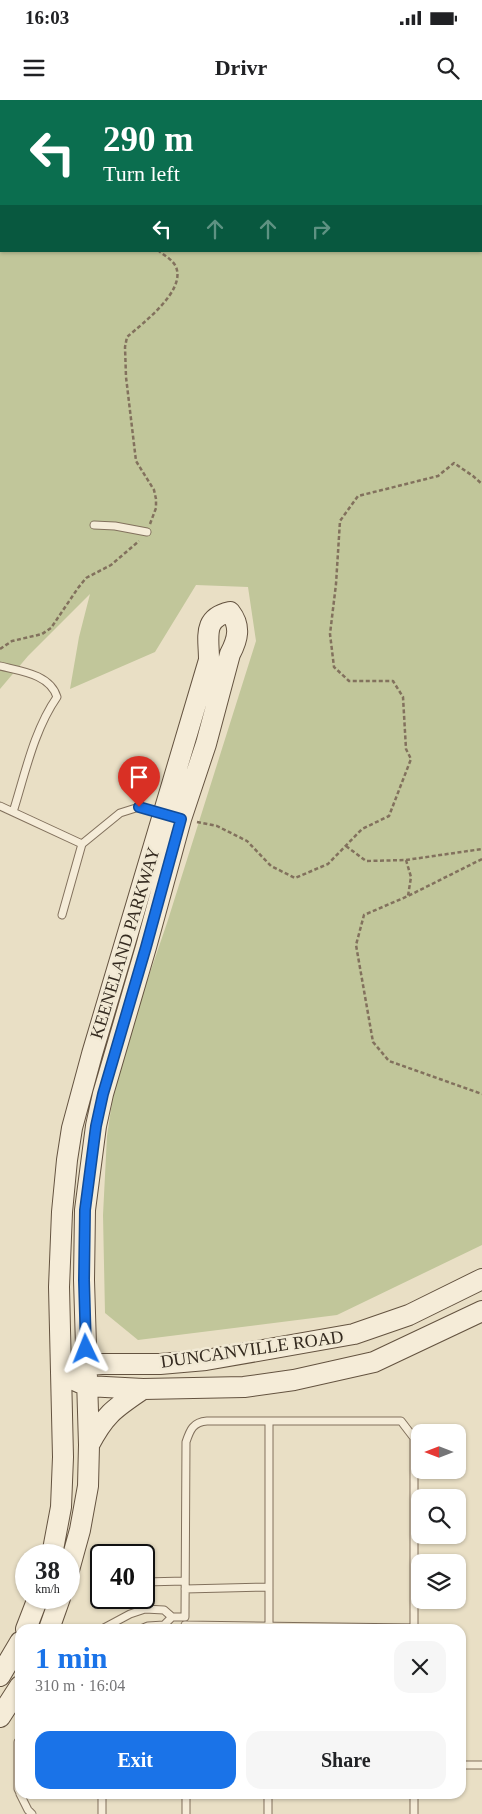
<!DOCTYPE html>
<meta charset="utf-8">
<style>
:root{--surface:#fff;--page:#f6f6f6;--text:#202124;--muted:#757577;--accent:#1a73e8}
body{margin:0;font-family:"Times New Roman",serif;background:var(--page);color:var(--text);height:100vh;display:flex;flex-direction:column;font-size:19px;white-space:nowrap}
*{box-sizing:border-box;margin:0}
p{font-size:16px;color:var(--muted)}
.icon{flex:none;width:28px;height:28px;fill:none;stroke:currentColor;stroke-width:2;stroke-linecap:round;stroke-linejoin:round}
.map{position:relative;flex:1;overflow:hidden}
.panel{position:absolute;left:15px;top:1524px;width:451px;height:175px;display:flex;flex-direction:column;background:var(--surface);border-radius:15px;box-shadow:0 1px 4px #0004}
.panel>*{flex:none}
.guide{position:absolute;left:0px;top:0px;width:482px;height:152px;box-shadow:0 1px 4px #0004;background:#0b6e4f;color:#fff;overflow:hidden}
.needle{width:32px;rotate:270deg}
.tools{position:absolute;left:411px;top:1324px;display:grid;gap:10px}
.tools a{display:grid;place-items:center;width:55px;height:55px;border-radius:10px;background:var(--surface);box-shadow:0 1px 4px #0004;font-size:25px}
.speed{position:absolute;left:15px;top:1444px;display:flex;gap:10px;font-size:25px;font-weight:700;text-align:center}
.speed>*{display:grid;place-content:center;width:65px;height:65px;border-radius:50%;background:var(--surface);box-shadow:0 1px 4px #0004;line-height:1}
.speed small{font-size:12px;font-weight:400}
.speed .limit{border:2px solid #111;border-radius:8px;background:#fff;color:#111}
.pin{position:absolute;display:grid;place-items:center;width:42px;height:42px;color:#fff;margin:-51px -21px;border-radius:50% 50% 50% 0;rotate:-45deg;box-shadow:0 0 5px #0007}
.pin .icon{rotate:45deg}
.me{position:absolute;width:55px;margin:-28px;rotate:358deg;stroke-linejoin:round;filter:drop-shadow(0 0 4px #0008)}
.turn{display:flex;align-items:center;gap:18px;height:105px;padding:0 20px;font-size:22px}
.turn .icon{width:65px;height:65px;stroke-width:2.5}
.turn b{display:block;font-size:35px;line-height:42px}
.lanes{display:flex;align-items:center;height:48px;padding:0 20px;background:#0003;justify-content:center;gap:25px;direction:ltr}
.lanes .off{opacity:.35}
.round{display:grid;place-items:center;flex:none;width:52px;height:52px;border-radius:15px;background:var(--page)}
.headline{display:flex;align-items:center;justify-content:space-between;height:85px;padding:0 20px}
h1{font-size:30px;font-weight:700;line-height:38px;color:var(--accent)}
.primary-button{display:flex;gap:10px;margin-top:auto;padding:10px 20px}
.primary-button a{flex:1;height:58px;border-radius:15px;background:var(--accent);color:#fff;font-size:20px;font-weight:700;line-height:58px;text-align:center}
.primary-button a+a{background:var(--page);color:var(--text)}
.status{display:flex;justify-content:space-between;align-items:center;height:35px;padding:0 25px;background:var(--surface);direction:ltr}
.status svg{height:14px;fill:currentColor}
header{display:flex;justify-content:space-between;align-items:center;height:65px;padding:0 20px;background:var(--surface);font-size:22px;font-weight:700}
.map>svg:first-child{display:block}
.green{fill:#c1c69a}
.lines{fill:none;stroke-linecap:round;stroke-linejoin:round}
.lane-casing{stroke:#82715d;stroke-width:9}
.secondary-casing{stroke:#645340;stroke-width:22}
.path{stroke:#82715d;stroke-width:2.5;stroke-dasharray:4 2.5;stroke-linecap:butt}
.lane{stroke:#f5ecd8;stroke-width:7}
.secondary{stroke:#f5ecd8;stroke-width:20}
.route-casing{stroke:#114b97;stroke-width:12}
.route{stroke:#1a73e8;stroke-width:9}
.labels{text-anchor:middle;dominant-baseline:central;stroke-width:5;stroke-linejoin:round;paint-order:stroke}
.street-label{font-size:18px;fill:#342a1f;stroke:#f1e9d4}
</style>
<div class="status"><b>16:03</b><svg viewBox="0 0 49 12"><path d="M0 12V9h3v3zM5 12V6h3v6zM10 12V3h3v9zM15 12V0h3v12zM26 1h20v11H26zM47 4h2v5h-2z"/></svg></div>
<header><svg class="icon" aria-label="menu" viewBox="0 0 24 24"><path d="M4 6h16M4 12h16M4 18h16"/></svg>Drivr<svg class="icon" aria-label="search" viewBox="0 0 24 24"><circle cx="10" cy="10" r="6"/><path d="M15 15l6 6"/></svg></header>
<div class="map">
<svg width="482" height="1714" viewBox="0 0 482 1714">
<rect width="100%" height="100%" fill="#e9dfc5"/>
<path class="green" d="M 0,0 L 281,0 L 1,1 L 1,151 L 481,151 L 482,21 L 482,1145 L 337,1215 L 138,1240 L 105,1213 L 103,1115 L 107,1036 L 117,969 L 167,823 L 256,541 L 248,487 L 196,485 L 155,552 L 70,589 L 79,537 L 90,494 L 28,556 L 0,589 Z"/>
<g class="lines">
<defs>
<path id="lane" d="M 272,1 L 272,0
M 94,425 L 115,426 L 147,432
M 0,566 C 20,571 50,574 57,597 C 34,630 25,674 13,712
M 0,706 L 82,744
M 62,815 L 82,744 L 120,713 L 139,707 L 162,714
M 144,1482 L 185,1481
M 185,1489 L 269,1487
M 172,1517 L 185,1517 L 186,1342 C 190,1330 193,1322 207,1321 L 401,1321 L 414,1338 L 414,1529
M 185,1525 L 414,1528
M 102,1529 L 130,1514 L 145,1509 L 164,1510 L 172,1517 L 164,1525 L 148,1526 L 141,1529
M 269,1529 L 269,1321
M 18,1642 L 18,1689 L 20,1693
M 461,1665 L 482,1665
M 20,1694 L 28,1710 L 32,1714
M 102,1694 L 102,1714
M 186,1694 L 186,1714
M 414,1694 L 414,1714
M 268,1714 L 268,1694"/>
<path id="secondary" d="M 74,1270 L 87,1265 L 102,1264 L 160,1264 L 206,1260 L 354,1234 L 409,1215 L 482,1179
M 76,1281 L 87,1286 L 143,1289 L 244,1287 L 294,1280 L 374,1262 L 482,1211
M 89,1345 C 105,1314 115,1308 143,1289
M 52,1455 L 61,1407 L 63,1357 L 59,1187 L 62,1112 L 67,1060 L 72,1028 L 92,954 L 209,560 C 209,537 202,518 230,512 C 241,526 238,539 230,554 L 206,644 L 181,719 L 146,847 L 103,994 L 96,1026 L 85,1110 L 84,1180 L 89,1345 L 88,1386 L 80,1430 L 69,1470
M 26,1529 L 38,1498
M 49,1529 L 60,1498
M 0,1576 L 20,1542
M 0,1617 L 20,1586"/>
</defs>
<use href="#lane" class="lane-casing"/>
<use href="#secondary" class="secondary-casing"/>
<path class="path" d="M 162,0 L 163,1
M 27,1 L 30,0
M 0,8 L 1,8
M 150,424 L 156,408 L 156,399 L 154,390 L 136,361 L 126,277 L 125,247 L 127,237 C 143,223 186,191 176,167 C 173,160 165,156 159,151
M 0,549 L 12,541 L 42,534 L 51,528 L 78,488 L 86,478 L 111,465 L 139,441
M 197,722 L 217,726 L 247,741 L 271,766 L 295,778 L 328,764 L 362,729 L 389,716 L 411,659 L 406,649 L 403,597 L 393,581 L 349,581 L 334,567 L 330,534 L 336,484 L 340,421 L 358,396 L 438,376 L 454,363 L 473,376 L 482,384
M 346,746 L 366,761 L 406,760 L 482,749
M 482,759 L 408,796 L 364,815 L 356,845 L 373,942 L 389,961 L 482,994
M 406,760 L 411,777 L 408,796"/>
<use href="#lane" class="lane"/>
<use href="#secondary" class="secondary"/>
</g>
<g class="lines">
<defs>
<path id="route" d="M 86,1249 L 84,1180 L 85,1110 L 96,1026 L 103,994 L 146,847 L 181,719 L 139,707"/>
</defs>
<use href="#route" class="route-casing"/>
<use href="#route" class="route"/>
</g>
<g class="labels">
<g class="street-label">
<text transform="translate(125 843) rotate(-73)">KEENELAND PARKWAY</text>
<text transform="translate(252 1249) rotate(-8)">DUNCANVILLE ROAD</text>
</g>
</g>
</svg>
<div class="tools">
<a><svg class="needle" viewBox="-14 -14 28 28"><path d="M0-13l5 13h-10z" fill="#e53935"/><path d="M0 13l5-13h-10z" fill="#757577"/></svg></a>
<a><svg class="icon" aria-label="search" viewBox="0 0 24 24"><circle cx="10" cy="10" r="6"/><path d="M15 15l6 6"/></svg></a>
<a><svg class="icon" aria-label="layers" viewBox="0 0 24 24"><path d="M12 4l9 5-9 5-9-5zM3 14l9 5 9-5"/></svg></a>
</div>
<div class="speed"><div>38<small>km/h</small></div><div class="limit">40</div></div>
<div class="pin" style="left:139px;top:707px;background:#d93025"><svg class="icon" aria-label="arrive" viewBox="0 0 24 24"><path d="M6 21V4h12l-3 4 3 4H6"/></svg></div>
<svg class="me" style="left:86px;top:1249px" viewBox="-20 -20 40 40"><path d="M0-17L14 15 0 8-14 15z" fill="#1a73e8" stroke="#fff" stroke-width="4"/></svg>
<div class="guide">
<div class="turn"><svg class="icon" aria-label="left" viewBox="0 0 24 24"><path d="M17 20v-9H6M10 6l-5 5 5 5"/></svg><div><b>290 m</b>Turn left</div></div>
<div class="lanes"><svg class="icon" aria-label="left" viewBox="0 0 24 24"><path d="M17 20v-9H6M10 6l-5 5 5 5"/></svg><svg class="icon off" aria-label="ahead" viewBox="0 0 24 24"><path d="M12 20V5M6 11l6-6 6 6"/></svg><svg class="icon off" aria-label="ahead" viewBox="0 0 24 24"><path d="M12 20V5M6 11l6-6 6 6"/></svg><svg class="icon off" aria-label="right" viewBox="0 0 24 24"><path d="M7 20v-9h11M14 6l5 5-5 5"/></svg></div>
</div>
<section class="panel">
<div class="headline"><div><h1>1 min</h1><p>310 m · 16:04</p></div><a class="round"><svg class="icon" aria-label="close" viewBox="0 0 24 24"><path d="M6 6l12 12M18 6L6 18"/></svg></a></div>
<div class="primary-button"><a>Exit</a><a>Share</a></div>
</section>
</div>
